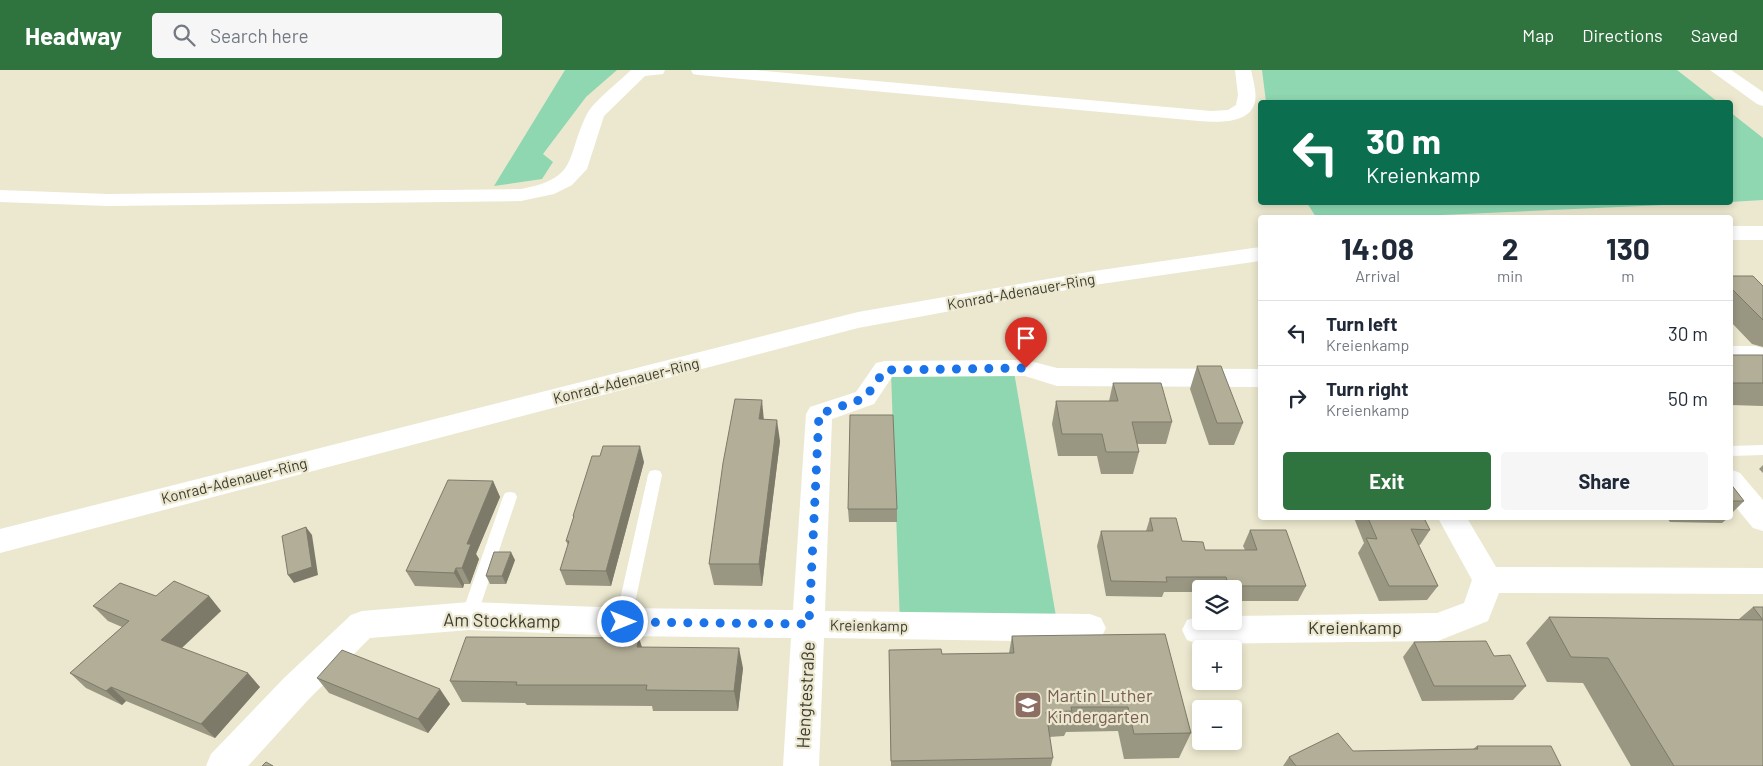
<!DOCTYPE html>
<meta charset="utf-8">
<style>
:root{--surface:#fff;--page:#f6f6f7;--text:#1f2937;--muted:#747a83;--line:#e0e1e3;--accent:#2f733e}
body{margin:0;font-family:Barlow,sans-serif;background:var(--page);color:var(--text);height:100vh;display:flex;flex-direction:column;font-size:19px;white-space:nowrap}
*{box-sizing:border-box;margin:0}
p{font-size:16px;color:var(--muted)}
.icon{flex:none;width:28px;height:28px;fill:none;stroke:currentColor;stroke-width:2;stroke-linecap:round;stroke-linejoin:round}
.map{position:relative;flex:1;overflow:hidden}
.sheet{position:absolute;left:1258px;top:145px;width:475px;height:305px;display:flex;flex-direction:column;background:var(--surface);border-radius:5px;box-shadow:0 2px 8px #0003}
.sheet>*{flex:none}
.guide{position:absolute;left:1258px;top:30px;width:475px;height:105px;border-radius:5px;box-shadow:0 2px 8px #0003;background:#0b6e4f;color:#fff;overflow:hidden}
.tools{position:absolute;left:1192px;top:510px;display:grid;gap:10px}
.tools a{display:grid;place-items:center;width:50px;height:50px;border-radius:5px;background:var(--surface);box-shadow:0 2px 8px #0003;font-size:25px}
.pin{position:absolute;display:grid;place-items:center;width:42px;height:42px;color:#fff;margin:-51px -21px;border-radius:50% 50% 50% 0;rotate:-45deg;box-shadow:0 0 5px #0007}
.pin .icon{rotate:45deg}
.me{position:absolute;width:55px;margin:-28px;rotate:90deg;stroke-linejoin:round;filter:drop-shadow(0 0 4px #0008)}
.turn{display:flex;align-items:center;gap:18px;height:105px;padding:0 25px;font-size:22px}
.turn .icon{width:65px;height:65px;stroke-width:2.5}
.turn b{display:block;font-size:35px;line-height:42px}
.eta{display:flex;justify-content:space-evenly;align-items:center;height:85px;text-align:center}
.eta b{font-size:30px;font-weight:700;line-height:35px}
.action{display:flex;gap:10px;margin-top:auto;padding:10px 25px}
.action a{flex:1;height:58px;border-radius:5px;background:var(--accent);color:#fff;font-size:20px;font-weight:700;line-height:58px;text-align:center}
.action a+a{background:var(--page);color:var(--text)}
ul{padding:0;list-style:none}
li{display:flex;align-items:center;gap:15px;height:65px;padding:0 25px;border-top:1px solid var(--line)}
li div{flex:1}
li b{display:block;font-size:19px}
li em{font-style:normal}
header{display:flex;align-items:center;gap:30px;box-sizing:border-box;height:70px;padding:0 25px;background:var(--accent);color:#fff}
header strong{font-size:24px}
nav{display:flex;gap:28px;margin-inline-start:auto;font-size:18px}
.search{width:350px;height:45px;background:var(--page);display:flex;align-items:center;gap:12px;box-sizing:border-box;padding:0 18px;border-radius:5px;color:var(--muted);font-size:19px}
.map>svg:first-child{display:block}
.green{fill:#8ed7b1}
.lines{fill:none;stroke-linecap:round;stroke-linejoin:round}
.service{fill:#fff;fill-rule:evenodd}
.minor{fill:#fff;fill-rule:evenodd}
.primary{fill:#fff;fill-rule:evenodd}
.wall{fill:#999682}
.shaded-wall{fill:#7d7a6a}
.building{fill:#b2ae97;stroke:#7d7a6a}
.route{stroke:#1a73e8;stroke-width:9;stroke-dasharray:0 16.2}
.labels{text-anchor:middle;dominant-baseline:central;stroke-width:4.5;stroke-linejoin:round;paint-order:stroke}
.street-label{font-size:15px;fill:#3d3c32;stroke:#ece8cf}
.near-street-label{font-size:18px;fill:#3d3c32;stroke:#ece8cf}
.near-education-label{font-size:18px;fill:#785e54;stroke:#ece8cf;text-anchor:start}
</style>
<header>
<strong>Headway</strong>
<div class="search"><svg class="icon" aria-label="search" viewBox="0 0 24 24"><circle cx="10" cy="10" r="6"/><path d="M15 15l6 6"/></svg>Search here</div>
<nav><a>Map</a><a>Directions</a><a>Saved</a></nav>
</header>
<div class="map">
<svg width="1763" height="696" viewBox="0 0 1763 696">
<rect width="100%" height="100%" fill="#ece8cf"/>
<path class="green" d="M 565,0 L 617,0 L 586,27 L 543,84 L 553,92 L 542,109 L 494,116 Z
M 1262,0 L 1677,0 L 1718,32 L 1266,32 Z
M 1730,42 L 1763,68 L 1763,130 L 1730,132 Z
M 1307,133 L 1708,133 L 1397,147 L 1316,147 Z
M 1014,302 L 1058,558 L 900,555 L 891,303 Z"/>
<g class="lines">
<path class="service" d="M 1763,375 L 1763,385 L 1730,386 L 1730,376 Z
M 655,400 L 660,401 L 662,405 L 631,552 L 628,557 L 623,559 L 618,557 L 615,552 L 648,405 L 650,401 Z
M 510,422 L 515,423 L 517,427 L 477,546 L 474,551 L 469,552 L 464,551 L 461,546 L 503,427 L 505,423 Z"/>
<path class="minor" d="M 631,0 L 665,0 L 663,4 L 645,6 L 604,46 L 587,99 L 572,115 L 554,124 L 521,131 L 108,136 L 0,132 L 0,120 L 108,124 L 521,119 C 580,108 565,88 587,44 C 593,32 621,10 631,0 Z
M 691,0 L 754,0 L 1211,41 L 1228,40 L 1236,35 L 1238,25 L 1235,0 L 1251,0 C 1253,10 1257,22 1255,32 C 1249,55 1217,52 1199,51 L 699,5 L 693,4 Z
M 1730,276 L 1755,276 L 1763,278 L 1763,290 L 1755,292 L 1730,292 Z
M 1026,290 L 1057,298 L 1260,299 L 1260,317 L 1057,316 L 1025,306 L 892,307 L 874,334 L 832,349 L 825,541 L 1090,544 L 1101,548 L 1106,558 L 1101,568 L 1090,572 L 824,568 L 819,696 L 783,696 L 791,568 L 623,566 L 469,560 L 370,568 L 308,630 L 248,696 L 206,696 L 211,684 L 284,608 L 351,545 L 362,541 L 469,532 L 623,538 L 793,540 L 806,344 L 810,337 L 856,322 L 876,293 L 885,291 Z
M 1730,399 L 1740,403 L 1763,430 L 1763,461 L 1753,458 L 1730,430 Z
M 1438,448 L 1467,448 L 1496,497 L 1763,498 L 1763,524 L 1499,523 L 1488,551 L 1438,571 L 1198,574 L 1187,570 L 1182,560 L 1187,550 L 1201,546 L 1201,551 L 1234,551 L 1234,546 L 1437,543 L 1464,533 L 1472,510 Z"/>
<path class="primary" d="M 1710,0 L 1731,0 L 1763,22 L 1763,36 L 1757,34 Z
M 1730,156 L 1763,156 L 1763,170 L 1730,170 Z
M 1260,177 L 1260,191 L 1094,215 L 858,258 L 0,483 L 0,459 L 858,242 L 1094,201 Z"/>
</g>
<path class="wall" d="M 1730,206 L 1763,216 L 1763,277 L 1752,274 L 1730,251 Z
M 1730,285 L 1763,285 L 1763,336 L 1730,335 Z
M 1197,296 L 1243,353 L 1234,375 L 1209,375 L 1190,319 Z
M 1113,313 L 1172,352 L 1166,374 L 1137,374 L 1139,382 L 1133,404 L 1101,404 L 1097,386 L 1058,386 L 1052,354 L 1056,331 L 1109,331 Z
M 764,349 L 780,371 L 762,516 L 714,515 L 709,494 Z
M 644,392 L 611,516 L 566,515 L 560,500 L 568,475 L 566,471 L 574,449 L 573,446 Z
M 1763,395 L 1763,403 L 1759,399 Z
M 493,411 L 500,427 L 476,484 L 479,489 L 470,514 L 464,514 L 463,518 L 415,516 L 406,501 Z
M 1730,413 L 1744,431 L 1730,445 Z
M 848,439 L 897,439 L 897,452 L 849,452 Z
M 1150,448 L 1182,471 L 1205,480 L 1245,480 L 1243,476 L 1250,460 L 1306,516 L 1298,531 L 1234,531 L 1234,519 L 1201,519 L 1201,522 L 1164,522 L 1162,527 L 1106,526 L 1097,476 L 1101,461 L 1146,461 Z
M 1354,448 L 1424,448 L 1430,460 L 1420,475 L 1418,475 L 1438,516 L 1427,530 L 1379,531 L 1358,483 L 1364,473 Z
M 1667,448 L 1728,448 L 1722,453 L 1670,452 Z
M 515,490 L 506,514 L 490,514 L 486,506 Z
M 156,526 L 209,526 L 221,541 L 182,578 L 260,617 L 215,668 L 126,631 L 122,635 L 86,618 L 70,603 L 122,557 L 108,551 L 93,536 Z
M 1753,537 L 1763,537 L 1763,696 L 1631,696 L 1583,613 L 1547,612 L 1526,573 L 1549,547 L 1739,549 Z
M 1012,566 L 1191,663 L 1179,688 L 1124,689 L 1118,661 L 1066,662 L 1064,666 L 1049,667 L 1053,688 L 1051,696 L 891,696 L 889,580 L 942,584 L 1009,583 Z
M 1414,572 L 1494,586 L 1526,616 L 1513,630 L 1422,631 L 1403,587 Z
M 642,577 L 743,598 L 738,641 L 653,641 L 652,636 L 527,635 L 525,633 L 462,632 L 450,611 Z
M 317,608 L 450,634 L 428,663 L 329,623 Z
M 1477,676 L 1561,696 L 1283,696 L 1289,687 L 1353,681 L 1473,679 Z"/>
<path class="shaded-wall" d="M 762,330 L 764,351 L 759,349 Z
M 777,350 L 780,371 L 762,516 L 759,494 Z
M 640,376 L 644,392 L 611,516 L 606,501 Z
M 493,411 L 500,427 L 476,484 L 479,489 L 470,514 L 462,498 L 467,474 Z
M 306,457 L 312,465 L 318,505 L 294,513 L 288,505 Z
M 511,482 L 515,490 L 506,514 L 502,506 Z
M 456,498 L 464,514 L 463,518 L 454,503 Z
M 209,526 L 221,541 L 175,584 L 161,570 Z
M 639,568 L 646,589 L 637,577 Z
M 739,578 L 743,598 L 738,641 L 734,621 Z
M 248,603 L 260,617 L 215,668 L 201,654 Z
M 111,617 L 126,631 L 122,635 L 106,621 Z
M 440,619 L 450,634 L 428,663 L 418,649 Z"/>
<path class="building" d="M 1730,206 L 1753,206 L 1763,216 L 1763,250 L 1730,217 Z
M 1730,285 L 1763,285 L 1763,313 L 1730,313 Z
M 1197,296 L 1221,296 L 1243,353 L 1217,353 Z
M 1113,313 L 1161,313 L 1172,352 L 1132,352 L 1139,382 L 1106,382 L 1102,364 L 1062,364 L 1056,331 L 1118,331 Z
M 735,329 L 762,330 L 759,349 L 777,350 L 759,494 L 709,494 L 723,393 Z
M 850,345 L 893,345 L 897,439 L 848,439 Z
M 603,376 L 640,376 L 606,501 L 560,500 L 569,471 L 566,471 L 574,446 L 573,446 L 592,386 L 600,386 Z
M 448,410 L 493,411 L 467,474 L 471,474 L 462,498 L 456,498 L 454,503 L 406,501 Z
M 1730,413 L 1744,431 L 1730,431 Z
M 1150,448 L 1176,448 L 1182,471 L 1203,472 L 1205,480 L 1257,480 L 1250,460 L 1286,460 L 1306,516 L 1229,516 L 1226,507 L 1166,507 L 1167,512 L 1111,511 L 1101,461 L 1153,461 Z
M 1368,448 L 1424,448 L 1430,460 L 1411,459 L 1438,516 L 1389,516 L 1366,468 L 1377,469 Z
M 306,457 L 312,497 L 288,505 L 282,466 Z
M 494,482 L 511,482 L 502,506 L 486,506 Z
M 174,511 L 209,526 L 161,570 L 248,603 L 201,654 L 111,617 L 106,621 L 70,603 L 129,551 L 93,536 L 120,513 L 156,526 Z
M 1753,537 L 1763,537 L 1763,696 L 1674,696 L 1608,588 L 1571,587 L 1549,547 L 1763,550 Z
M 1165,564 L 1191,663 L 1134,664 L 1128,637 L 1071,637 L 1072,641 L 1046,642 L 1053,688 L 891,691 L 889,580 L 941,579 L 942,584 L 1014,583 L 1012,566 Z
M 466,567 L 639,568 L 637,577 L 739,578 L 734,621 L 646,620 L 647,615 L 516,615 L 517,612 L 450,611 Z
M 1486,571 L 1494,586 L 1510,585 L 1526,616 L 1434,616 L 1414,572 Z
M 342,580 L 440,619 L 418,649 L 317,608 Z
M 1338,663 L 1353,681 L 1478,679 L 1477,676 L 1551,676 L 1561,696 L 1296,696 L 1289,687 Z
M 266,692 L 273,696 L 262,696 Z"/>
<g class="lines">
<path class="route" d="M 623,552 L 809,554 L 819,344 L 865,328 L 885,300 L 1026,298"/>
</g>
<defs>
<symbol id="school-square" viewBox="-11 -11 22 22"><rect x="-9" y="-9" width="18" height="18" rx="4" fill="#8d6e63" stroke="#ece8cf"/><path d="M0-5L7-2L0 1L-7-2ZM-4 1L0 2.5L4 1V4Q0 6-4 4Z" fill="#fff"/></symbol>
</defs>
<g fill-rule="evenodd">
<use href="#school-square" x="1012" y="619" width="32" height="32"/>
</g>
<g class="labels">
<g class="street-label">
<text transform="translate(1021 221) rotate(-10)">Konrad-Adenauer-Ring</text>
<text transform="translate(626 310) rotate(-14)">Konrad-Adenauer-Ring</text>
<text transform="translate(234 410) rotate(-14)">Konrad-Adenauer-Ring</text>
<text transform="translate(869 555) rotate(1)">Kreienkamp</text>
</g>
<g class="near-street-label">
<text transform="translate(502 550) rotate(1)">Am Stockkamp</text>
<text x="1355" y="557">Kreienkamp</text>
<text transform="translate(805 625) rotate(-87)">Hengtestraße</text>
</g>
<g class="near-education-label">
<text x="1047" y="625">Martin Luther<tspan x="1047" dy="21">Kindergarten</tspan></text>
</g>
</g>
</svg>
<div class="tools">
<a><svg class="icon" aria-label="layers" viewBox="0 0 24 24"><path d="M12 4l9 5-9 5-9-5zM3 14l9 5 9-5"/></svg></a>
<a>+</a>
<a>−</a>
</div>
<div class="pin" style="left:1026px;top:298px;background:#d93025"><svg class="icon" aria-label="arrive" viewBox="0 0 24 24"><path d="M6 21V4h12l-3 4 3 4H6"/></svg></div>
<svg class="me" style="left:623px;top:552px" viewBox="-20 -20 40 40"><circle r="17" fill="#1a73e8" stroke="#fff" stroke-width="3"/><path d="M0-11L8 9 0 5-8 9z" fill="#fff"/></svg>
<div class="guide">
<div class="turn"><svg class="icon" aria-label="left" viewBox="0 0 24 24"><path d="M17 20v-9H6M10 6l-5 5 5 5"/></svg><div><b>30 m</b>Kreienkamp</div></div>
</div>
<section class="sheet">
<div class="eta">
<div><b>14:08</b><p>Arrival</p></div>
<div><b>2</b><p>min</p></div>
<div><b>130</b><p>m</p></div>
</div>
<ul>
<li><svg class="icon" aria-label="left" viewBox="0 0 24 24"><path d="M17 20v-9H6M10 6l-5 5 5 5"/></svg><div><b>Turn left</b><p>Kreienkamp</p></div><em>30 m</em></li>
<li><svg class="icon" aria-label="right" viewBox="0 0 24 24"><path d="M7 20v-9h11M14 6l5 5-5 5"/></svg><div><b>Turn right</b><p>Kreienkamp</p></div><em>50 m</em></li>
</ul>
<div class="action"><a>Exit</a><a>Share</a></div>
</section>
</div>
